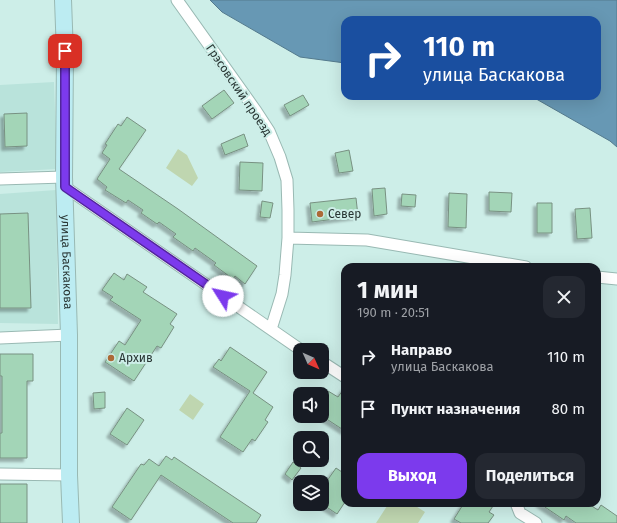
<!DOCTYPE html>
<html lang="ru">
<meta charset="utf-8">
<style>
:root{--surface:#171b24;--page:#242831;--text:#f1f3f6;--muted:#9ea1a6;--accent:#7c3aed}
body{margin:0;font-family:"Fira Sans",sans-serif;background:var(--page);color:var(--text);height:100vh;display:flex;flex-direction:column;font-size:15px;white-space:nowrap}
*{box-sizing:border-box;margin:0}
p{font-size:13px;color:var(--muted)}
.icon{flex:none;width:22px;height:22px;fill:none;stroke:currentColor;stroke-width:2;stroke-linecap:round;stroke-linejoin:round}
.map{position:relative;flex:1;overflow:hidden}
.panel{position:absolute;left:341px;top:263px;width:260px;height:244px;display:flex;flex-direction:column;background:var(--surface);border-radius:12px;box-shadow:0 4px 16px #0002}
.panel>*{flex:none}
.guide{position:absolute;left:341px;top:16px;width:260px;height:84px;border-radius:12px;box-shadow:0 4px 16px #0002;background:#1a4fa0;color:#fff;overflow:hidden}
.needle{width:26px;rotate:135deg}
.controls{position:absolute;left:293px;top:343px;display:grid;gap:8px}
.controls a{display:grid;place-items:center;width:36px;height:36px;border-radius:8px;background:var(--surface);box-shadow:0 4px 16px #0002;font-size:20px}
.pin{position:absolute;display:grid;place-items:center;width:34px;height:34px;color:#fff;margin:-17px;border-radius:8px;box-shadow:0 2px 6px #0006}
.me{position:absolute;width:44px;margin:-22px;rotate:305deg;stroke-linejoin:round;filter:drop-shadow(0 0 3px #0008)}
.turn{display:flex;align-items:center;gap:14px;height:84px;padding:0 16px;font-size:18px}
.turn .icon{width:52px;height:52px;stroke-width:2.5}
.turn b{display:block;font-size:28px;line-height:34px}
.round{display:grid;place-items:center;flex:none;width:42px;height:42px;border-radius:12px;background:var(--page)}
.head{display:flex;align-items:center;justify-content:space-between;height:68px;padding:0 16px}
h1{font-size:24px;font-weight:700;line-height:30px}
.primary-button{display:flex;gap:8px;margin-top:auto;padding:8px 16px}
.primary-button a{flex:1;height:46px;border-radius:12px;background:var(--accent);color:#fff;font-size:16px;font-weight:700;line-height:46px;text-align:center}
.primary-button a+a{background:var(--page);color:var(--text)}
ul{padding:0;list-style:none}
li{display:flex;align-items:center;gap:12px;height:52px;padding:0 16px}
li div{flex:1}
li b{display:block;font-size:15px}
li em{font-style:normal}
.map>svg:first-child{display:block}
.built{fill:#b9e3db}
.green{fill:#bfd6b0}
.water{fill:#6798b4;stroke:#547a8d}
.building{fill:#a3d5b7;stroke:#789182;filter:url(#shadow)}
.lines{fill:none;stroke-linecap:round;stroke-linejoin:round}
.street-casing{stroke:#99b9b3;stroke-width:13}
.secondary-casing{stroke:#99b9b3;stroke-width:18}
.street{stroke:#fff;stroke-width:11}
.secondary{stroke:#bcecf2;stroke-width:16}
.route-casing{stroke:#51269a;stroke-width:10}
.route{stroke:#7c3aed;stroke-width:7}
.poi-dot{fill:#ac6a36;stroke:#cdeee8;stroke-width:1.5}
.labels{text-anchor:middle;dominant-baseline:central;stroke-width:4;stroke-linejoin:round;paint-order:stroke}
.street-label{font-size:12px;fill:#283533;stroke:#cdeee8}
.poi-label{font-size:12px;fill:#283533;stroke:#cdeee8;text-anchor:start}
</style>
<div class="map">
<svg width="617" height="523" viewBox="0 0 617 523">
<defs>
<filter id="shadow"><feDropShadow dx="-3.5" dy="3.5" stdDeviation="1" flood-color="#0004"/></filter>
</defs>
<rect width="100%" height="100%" fill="#cdeee8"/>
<path class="built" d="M 54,82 L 57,169 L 0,172 L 0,85 Z
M 56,190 L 58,324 L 0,323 L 0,194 Z"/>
<path class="green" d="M 178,149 L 187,155 L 198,178 L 192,186 L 166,168 Z
M 190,394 L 204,404 L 193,420 L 179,410 Z
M 389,503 L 411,503 L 425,512 L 418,523 L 376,523 Z"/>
<path class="water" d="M 210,0 L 617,0 L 617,147 L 610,141 L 531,96 L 597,96 L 597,20 L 345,20 L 345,63 L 300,57 L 222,12 Z"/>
<path class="building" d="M 224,90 L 234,103 L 212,119 L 202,106 Z
M 303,95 L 309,105 L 290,116 L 284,105 Z
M 27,113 L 27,146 L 5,147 L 4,114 Z
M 127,117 L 146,130 L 119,169 L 178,209 L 257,266 L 245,284 L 235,276 L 233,279 L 214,265 L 216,263 L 195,248 L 193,251 L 173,237 L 176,234 L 159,222 L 157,224 L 141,213 L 143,210 L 128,200 L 126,203 L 105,190 L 107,187 L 97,179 L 110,159 L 102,153 L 107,145 L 105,144 L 118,124 L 121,126 Z
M 244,134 L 248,146 L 225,155 L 221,144 Z
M 349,150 L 353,171 L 339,173 L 335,153 Z
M 240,162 L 263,163 L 262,191 L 239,190 Z
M 385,188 L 387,214 L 374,216 L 372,189 Z
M 489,192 L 512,193 L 511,212 L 489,211 Z
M 449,193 L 467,194 L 466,228 L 448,227 Z
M 402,194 L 416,195 L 415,207 L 401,206 Z
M 356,198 L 358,216 L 312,222 L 310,203 Z
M 262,201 L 273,203 L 270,218 L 260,217 Z
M 537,203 L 552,203 L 552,233 L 537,233 Z
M 590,208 L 592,238 L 577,239 L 575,209 Z
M 28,213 L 31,308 L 0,308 L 0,214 Z
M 114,273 L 124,280 L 127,274 L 147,287 L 143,292 L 177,314 L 170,324 L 174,327 L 161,348 L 157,346 L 134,381 L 105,362 L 119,341 L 125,345 L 141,320 L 110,300 L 113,297 L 102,290 Z
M 230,347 L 267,372 L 253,393 L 273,407 L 265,420 L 268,422 L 255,441 L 252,439 L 243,452 L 220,437 L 250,391 L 213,367 L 219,359 L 221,361 Z
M 0,354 L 33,354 L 33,381 L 27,381 L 27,458 L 0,458 L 0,433 L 2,433 L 2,376 L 0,376 Z
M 345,387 L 345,431 L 325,418 L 327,414 L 322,411 L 322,400 L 328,391 L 338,397 Z
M 105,392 L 105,408 L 94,409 L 93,393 Z
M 127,408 L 144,420 L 127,445 L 110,434 Z
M 166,456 L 172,460 L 174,457 L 261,515 L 256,523 L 233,523 L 161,475 L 131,520 L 112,507 L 141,464 L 144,465 L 149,459 L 159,466 Z
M 293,462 L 301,468 L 292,480 L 285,474 Z
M 336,468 L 345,474 L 345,502 L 337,514 L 322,504 L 322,498 L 327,491 L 322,488 Z
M 0,484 L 27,484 L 27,523 L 0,523 Z
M 464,503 L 495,503 L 489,512 L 494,515 L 488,523 L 461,523 L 454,519 Z
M 539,503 L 587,503 L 598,510 L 601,505 L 617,516 L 617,523 L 576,523 L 566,516 L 564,520 Z"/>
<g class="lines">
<defs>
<path id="street" d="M 177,0 L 256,111 L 269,131 L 280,157 L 287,180 L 288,210 L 288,238 L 285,275 L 282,294 L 271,329
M 0,179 L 64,177
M 65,187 L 301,350
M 288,238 L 367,240 L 526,267
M 597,277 L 617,279
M 0,338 L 69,335
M 322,362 L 345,377
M 0,474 L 69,475
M 516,503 L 520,513 L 536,523"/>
<g id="secondary">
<path id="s1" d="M 63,0 L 65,54 L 64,177 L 69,335 L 69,475 L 71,523"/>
</g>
</defs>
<use href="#street" class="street-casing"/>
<use href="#secondary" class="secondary-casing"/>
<use href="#street" class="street"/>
<use href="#secondary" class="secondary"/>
</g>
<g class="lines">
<defs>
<path id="route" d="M 65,51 L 65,187 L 223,296"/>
</defs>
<use href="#route" class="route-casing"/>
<use href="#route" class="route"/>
</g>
<g class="poi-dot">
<circle cx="320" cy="214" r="4"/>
<circle cx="111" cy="358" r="4"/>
</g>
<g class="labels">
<g class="street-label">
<text transform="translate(239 90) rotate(56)">Грэсовский проезд</text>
<text stroke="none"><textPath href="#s1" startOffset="262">улица Баскакова</textPath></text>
</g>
<g class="poi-label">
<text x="328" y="214">Север</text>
<text x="119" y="358">Архив</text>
</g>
</g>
</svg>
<div class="controls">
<a><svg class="needle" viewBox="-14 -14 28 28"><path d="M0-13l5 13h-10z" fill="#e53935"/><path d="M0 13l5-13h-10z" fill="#9ea1a6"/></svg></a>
<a><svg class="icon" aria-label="sound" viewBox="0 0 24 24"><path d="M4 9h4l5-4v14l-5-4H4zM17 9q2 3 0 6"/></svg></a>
<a><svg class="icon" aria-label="search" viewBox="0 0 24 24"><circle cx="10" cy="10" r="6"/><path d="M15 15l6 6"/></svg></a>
<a><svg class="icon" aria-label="layers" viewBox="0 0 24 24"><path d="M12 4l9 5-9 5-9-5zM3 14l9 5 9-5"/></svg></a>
</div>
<div class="pin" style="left:65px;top:51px;background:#d93025"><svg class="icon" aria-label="arrive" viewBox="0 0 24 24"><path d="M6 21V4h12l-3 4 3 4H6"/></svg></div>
<svg class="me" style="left:223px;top:296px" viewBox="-20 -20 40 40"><circle r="19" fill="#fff"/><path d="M0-13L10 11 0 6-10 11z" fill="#7c3aed"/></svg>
<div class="guide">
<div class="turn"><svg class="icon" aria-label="right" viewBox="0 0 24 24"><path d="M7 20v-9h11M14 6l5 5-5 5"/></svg><div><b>110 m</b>улица Баскакова</div></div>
</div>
<section class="panel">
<div class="head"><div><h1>1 мин</h1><p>190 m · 20:51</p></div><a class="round"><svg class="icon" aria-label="close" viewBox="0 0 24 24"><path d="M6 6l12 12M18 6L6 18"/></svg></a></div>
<ul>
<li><svg class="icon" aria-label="right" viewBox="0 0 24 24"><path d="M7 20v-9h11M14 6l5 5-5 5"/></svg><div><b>Направо</b><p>улица Баскакова</p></div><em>110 m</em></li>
<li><svg class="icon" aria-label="arrive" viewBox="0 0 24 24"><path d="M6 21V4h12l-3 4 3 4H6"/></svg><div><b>Пункт назначения</b></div><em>80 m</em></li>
</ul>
<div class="primary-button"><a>Выход</a><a>Поделиться</a></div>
</section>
</div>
